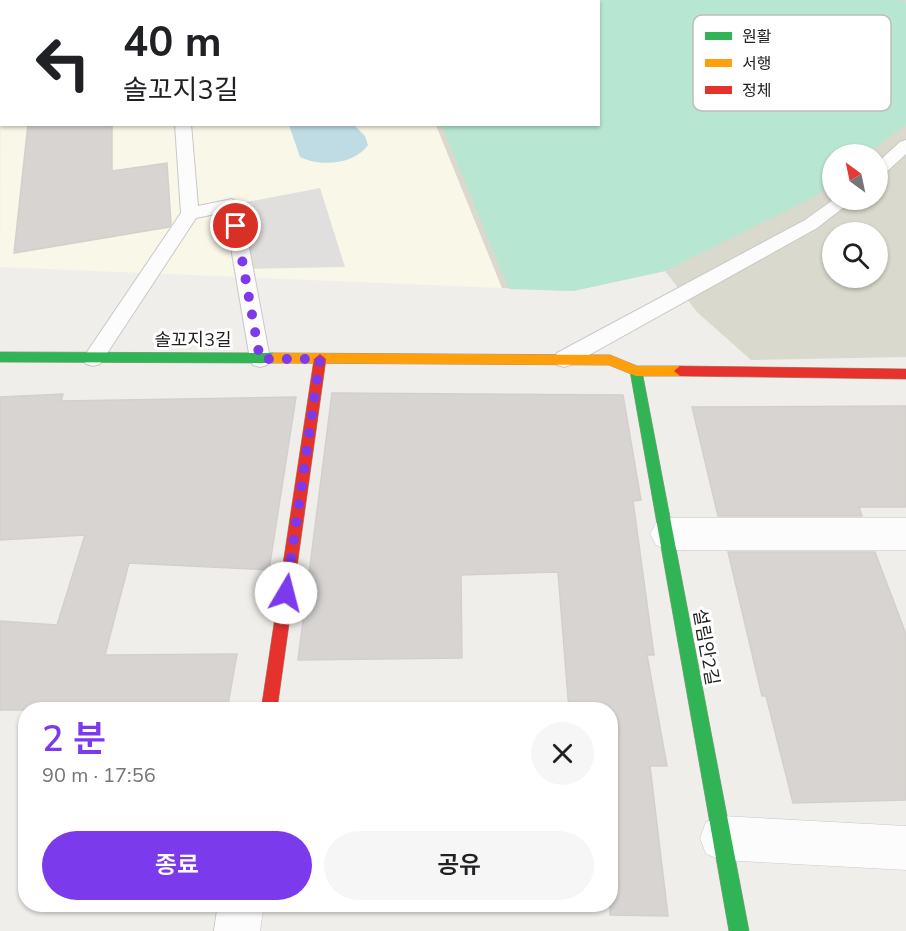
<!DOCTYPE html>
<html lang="ko">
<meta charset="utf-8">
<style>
:root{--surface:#fff;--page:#f6f6f6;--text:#202124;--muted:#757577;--accent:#7c3aed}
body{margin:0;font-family:"Nunito Sans","Noto Sans KR",sans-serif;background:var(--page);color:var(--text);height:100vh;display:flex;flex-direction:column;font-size:22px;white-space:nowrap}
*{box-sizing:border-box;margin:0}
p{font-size:20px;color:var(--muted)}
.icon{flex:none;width:33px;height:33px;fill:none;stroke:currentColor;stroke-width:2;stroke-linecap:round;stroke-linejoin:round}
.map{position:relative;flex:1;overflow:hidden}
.panel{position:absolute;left:18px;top:702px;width:600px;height:210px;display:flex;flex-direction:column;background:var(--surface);border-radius:24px;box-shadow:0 2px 4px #0004}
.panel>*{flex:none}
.hud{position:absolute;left:0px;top:0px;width:600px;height:126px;box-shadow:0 2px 4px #0004;background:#fff;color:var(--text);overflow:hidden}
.needle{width:39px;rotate:327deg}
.tools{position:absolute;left:822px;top:144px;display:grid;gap:12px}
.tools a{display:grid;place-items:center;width:66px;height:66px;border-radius:50%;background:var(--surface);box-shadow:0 2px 4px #0004;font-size:30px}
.pin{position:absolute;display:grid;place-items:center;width:51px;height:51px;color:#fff;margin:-26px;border:3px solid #fff;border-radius:50%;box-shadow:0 2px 6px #0007}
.me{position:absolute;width:66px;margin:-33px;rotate:8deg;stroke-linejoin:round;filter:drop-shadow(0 0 4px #0008)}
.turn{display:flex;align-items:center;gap:21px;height:126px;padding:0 24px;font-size:27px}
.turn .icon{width:78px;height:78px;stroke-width:2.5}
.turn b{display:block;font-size:42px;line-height:51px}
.round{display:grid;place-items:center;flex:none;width:63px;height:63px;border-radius:32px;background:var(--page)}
.head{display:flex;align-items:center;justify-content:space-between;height:102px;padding:0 24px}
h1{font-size:36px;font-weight:600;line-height:45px;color:var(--accent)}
.button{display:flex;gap:12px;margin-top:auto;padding:12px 24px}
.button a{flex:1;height:69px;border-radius:36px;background:var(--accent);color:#fff;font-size:24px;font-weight:600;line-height:69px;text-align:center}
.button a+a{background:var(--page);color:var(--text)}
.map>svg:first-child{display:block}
.education{fill:#f8f7e8}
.construction{fill:#d9d9cd;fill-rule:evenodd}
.pitch{fill:#b7e6d2}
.parking{fill:#e0dfde}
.water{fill:#bfdbe3}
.building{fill:#d7d4d2;stroke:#d3d0cc;stroke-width:1.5}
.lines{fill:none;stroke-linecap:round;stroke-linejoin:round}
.lane-casing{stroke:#c9c8c7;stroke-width:2}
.street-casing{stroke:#c9c8c7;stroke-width:1}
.fast-casing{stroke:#999a82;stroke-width:1}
.slow-casing{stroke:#999a82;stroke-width:1}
.jam-casing{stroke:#999a82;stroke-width:1}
.path{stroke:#dccecd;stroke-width:2;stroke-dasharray:2 2;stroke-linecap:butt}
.lane{fill:#fdfcfc;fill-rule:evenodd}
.street{fill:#fdfcfc;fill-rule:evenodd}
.fast{fill:#30b455;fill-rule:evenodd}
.slow{fill:#ff9f0a;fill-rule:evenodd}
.jam{fill:#e5322d;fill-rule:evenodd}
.route{stroke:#7c3aed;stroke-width:10;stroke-dasharray:0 18}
.labels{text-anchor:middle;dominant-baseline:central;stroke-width:6;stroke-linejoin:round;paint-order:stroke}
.street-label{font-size:18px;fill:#222;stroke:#fff}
.key{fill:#fff;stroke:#bdbdbd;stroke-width:1.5}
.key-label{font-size:16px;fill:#222}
</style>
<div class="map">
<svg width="906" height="931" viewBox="0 0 906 931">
<rect width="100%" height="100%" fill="#f0eeeb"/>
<path class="education" d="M 12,0 L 386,0 L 386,1 L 12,2 Z
M 1,58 L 2,124 L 436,125 L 502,288 L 0,267 Z"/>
<path class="construction" d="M 386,0 L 906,0 L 906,357 L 751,360 L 697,312 L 665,271 L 573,291 L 502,288 L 436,125 L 598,124 L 598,2 ZM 832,154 L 878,154 L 878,200 L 832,200 ZM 832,232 L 878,232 L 878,278 L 832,278 Z"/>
<path class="pitch" d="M 391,0 L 899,0 L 906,3 L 906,124 L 867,154 L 832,154 L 832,182 L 816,196 L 665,271 L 573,291 L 509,289 L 442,125 L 598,124 L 598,2 Z"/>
<path class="parking" d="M 320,188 L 345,267 L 243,269 L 232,205 Z"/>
<path class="water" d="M 289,125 L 354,125 L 365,136 L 368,145 C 354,165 320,167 300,157 Z"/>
<path class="building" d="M 28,124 L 112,124 L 112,171 L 167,163 L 171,224 L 169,227 L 14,253 Z
M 332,393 L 623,395 L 641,500 L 633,501 L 654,655 L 647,655 L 667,766 L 650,766 L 668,916 L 610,915 L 610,710 L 569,710 L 558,572 L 461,575 L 462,658 L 298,660 Z
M 63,394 L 61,401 L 296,397 L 269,570 L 129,563 L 105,655 L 237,654 L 227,710 L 0,710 L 0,621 L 57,625 L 85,535 L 0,540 L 0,397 Z
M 906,406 L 906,507 L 859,507 L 862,516 L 718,516 L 692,407 Z
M 728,552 L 875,552 L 906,634 L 906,800 L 793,803 L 766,696 L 762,696 Z"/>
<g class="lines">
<defs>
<path id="lane" d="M 209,0 L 233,0 L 208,2 Z
M 175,124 L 191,124 L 198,206 L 232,199 L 241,205 L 270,359 L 267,365 L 260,367 L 253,365 L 250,359 L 225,212 L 196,218 L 100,364 L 93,366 L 86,364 L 83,358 L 181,213 Z
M 906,140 L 906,154 L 884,174 L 878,175 L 878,162 L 900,142 Z
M 833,200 L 853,200 L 817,228 L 571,365 L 564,367 L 557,365 L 554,359 L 557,353 L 805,220 Z"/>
<path id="street" d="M 668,518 L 906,518 L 906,550 L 668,550 L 656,545 L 650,534 L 656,523 Z
M 722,816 L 906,826 L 906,870 L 722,860 L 706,854 L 700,838 L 706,822 Z
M 218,904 L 264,904 L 260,931 L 214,931 Z"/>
<path id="fast" d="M 0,352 L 273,353 L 279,358 L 273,363 L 0,362 Z
M 636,366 L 642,371 L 749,931 L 729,931 L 630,371 Z"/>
<path id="slow" d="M 273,353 L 610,355 L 637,366 L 680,366 L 686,371 L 680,376 L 636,376 L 609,365 L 273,363 L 267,358 Z"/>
<path id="jam" d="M 320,354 L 326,359 L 277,710 L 261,710 L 314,359 Z
M 680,366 L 906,369 L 906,379 L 680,376 L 674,371 Z"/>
</defs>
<use href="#lane" class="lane-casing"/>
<use href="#street" class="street-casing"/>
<use href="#fast" class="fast-casing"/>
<use href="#slow" class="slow-casing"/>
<use href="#jam" class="jam-casing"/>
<path class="path" d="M 0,10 L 2,2"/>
<use href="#lane" class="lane"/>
<use href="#street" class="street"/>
<use href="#fast" class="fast"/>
<use href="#slow" class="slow"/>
<use href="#jam" class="jam"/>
</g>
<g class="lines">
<path class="route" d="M 236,226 L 260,359 L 320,359 L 286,593"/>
</g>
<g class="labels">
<g class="street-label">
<text x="193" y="340">솔꼬지3길</text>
<text transform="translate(706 647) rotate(80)">설림안2길</text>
</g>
</g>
<rect x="693" y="15" width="198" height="96" rx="9" class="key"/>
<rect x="705" y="32" width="27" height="8" fill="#30b455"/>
<rect x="705" y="59" width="27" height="8" fill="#ff9f0a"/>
<rect x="705" y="86" width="27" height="8" fill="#e5322d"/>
<g class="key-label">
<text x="742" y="42">원활</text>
<text x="742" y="69">서행</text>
<text x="742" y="96">정체</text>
</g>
</svg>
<div class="tools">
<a><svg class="needle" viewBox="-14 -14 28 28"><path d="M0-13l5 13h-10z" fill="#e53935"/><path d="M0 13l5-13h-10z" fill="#757577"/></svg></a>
<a><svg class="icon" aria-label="search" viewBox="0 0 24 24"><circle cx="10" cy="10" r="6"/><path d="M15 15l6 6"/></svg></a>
</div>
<div class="pin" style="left:236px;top:226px;background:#d93025"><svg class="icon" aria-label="arrive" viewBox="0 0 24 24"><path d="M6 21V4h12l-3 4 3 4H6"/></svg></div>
<svg class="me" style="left:286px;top:593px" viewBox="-20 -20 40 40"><circle r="19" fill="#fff"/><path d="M0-13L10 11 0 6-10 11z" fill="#7c3aed"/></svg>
<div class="hud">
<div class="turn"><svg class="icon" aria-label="left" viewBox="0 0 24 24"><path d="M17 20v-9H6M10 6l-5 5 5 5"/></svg><div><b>40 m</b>솔꼬지3길</div></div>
</div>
<section class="panel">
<div class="head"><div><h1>2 분</h1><p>90 m · 17:56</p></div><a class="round"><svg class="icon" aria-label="close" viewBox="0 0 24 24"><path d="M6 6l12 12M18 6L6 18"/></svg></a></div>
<div class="button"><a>종료</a><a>공유</a></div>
</section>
</div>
